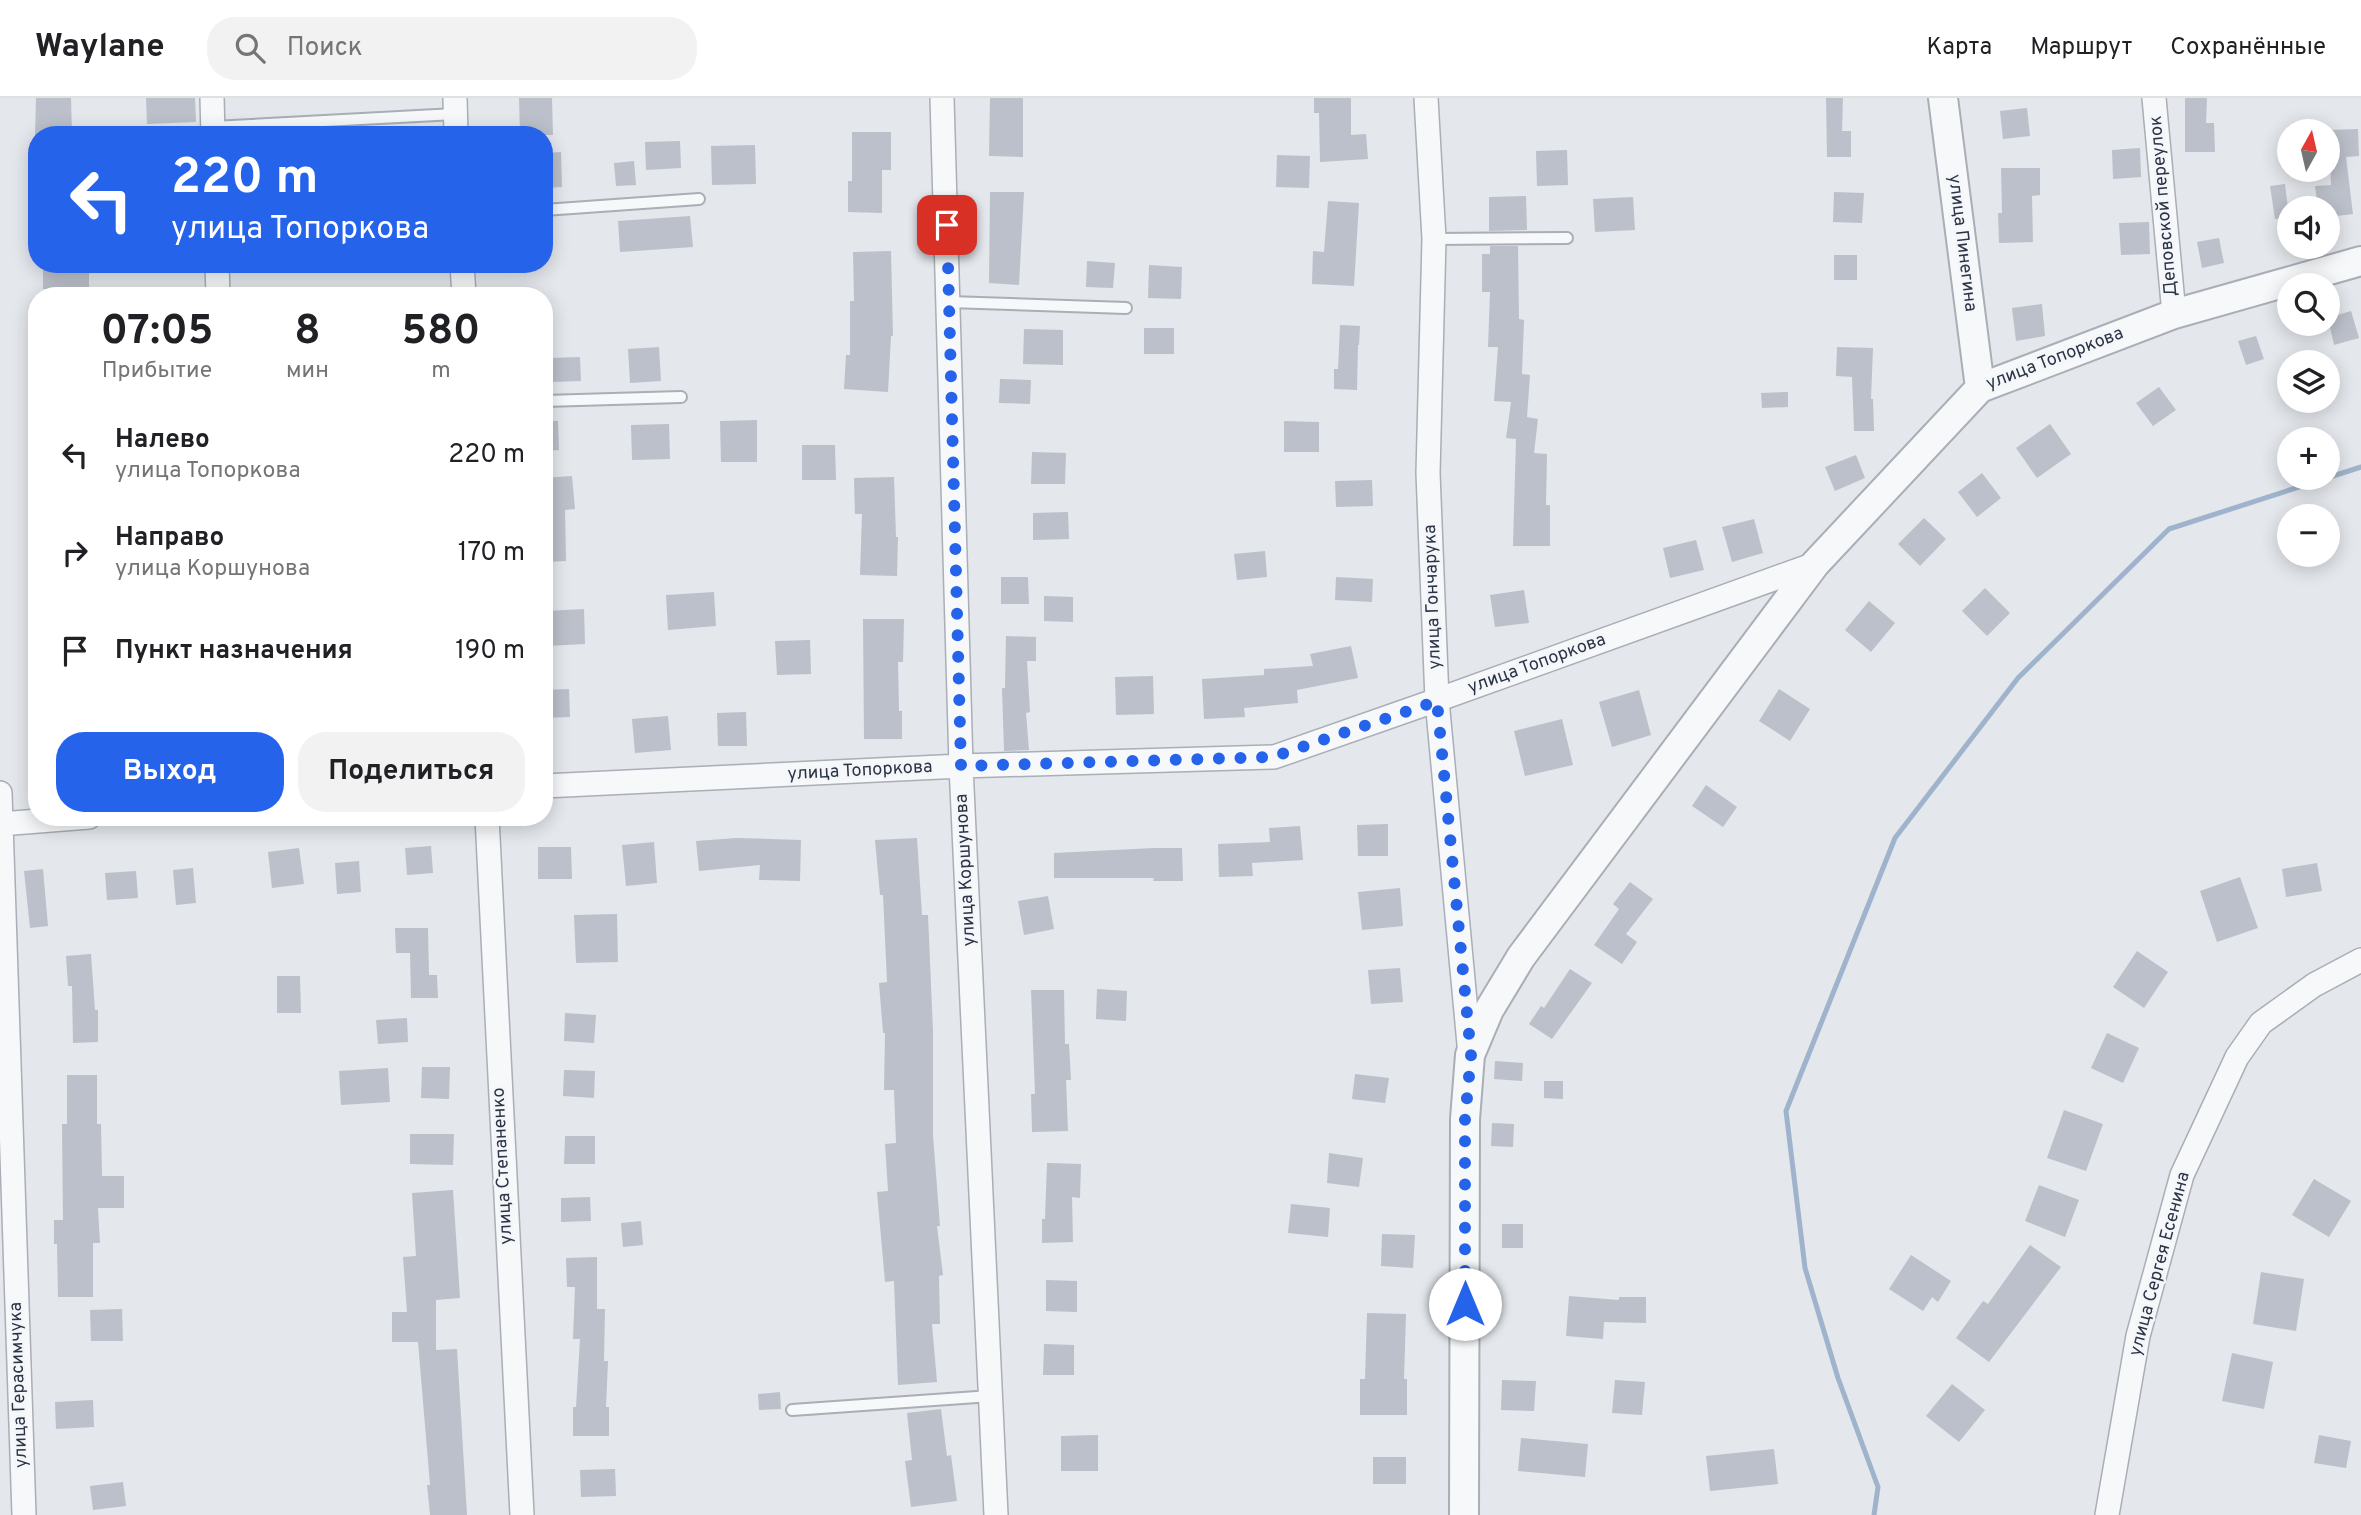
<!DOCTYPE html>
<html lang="ru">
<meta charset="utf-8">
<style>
:root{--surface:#fff;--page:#f2f2f2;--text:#202124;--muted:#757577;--line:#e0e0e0;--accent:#2563eb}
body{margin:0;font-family:Overpass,sans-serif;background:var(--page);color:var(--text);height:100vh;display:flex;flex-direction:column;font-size:26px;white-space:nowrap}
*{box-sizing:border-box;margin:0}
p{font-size:23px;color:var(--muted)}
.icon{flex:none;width:38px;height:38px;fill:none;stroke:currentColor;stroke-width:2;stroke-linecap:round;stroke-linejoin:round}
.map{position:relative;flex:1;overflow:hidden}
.sheet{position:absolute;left:28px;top:189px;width:525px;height:539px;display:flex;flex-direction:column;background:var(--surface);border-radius:28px;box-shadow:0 4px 18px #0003}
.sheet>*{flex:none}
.hud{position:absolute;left:28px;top:28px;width:525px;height:147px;border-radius:28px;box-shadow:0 4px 18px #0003;background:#2563eb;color:#fff;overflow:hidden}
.needle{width:46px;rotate:8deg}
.fabs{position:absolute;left:2277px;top:21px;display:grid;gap:14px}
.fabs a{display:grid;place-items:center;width:63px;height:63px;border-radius:50%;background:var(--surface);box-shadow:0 4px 18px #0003;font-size:35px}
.pin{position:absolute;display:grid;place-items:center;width:60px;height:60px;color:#fff;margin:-30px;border-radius:14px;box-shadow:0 4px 10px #0006}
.me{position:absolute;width:77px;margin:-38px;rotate:0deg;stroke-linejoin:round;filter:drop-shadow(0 0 5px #0008)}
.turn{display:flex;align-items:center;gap:24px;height:147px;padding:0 28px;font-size:32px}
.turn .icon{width:91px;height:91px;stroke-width:2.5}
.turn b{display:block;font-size:49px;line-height:60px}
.eta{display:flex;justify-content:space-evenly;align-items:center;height:119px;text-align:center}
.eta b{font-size:42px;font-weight:700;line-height:49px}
.primary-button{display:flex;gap:14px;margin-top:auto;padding:14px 28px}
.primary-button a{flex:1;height:80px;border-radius:28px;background:var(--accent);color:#fff;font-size:28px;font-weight:700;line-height:80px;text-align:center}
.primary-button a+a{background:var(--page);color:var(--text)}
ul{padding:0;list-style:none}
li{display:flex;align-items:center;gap:21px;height:98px;padding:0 28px}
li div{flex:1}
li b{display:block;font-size:26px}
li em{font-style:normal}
header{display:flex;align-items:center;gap:42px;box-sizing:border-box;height:98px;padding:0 35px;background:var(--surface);border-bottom:2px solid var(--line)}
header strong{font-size:33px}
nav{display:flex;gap:38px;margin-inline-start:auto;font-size:24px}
.search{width:490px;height:63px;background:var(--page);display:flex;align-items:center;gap:18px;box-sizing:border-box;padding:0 24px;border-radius:28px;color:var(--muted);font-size:26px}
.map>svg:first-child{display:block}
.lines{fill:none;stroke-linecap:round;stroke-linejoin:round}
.stream{stroke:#9fb4cc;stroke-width:5}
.building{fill:#bbc0ca}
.service-casing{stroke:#a9aeb7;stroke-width:14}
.minor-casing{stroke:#a9aeb7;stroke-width:26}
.tertiary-casing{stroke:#a9aeb7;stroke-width:32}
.service{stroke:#f7f8fa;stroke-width:10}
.minor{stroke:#f7f8fa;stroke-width:23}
.tertiary{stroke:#f7f8fa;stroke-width:28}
.route{stroke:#2563eb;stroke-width:12;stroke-dasharray:0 21.6}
.labels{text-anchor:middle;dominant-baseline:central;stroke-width:5;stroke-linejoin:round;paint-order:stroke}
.street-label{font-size:18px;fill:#2b3445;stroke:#f4f6f9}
</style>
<header>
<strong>Waylane</strong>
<div class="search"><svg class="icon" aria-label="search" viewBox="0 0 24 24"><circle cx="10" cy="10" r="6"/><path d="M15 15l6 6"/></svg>Поиск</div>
<nav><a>Карта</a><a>Маршрут</a><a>Сохранённые</a></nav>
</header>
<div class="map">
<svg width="2361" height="1417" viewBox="0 0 2361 1417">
<rect width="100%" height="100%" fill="#e4e7ec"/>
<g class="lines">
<path class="stream" d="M 1874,1417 L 1878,1389 L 1838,1280 L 1805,1170 L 1786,1013 L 1895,740 L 2018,580 L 2169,431 L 2361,369"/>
</g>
<path class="building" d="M 36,0 L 71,0 L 72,37 L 35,37 Z
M 146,0 L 195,0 L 196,24 L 147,26 Z
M 519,0 L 552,0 L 553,37 L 520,37 Z
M 990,0 L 1023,0 L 1023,59 L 989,58 Z
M 1314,0 L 1351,0 L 1351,37 L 1366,36 L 1368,61 L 1320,64 L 1319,15 L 1314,15 Z
M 1826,0 L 1843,0 L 1842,33 L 1851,33 L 1851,59 L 1827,59 Z
M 2185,0 L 2207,0 L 2206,25 L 2214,25 L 2215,54 L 2185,54 Z
M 2027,10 L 2030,38 L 2003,41 L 2000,13 Z
M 2358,31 L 2359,58 L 2346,59 L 2353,116 L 2328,119 L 2328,110 L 2318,110 L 2315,88 L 2331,87 L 2329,32 Z
M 852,34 L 891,34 L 891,72 L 882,72 L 882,115 L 848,114 L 848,83 L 852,83 Z
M 680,43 L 681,70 L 646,72 L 645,44 Z
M 755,47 L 756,86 L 712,87 L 711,48 Z
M 2140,50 L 2141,79 L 2113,81 L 2112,52 Z
M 1567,52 L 1568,87 L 1537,88 L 1536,53 Z
M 561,54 L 562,89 L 544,90 L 544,55 Z
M 1277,57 L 1310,58 L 1309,90 L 1276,89 Z
M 634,63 L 636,87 L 616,88 L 614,65 Z
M 2001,70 L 2040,70 L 2040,97 L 2032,98 L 2033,144 L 1999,145 L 1998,115 L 2002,115 Z
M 2285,86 L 2289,119 L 2275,121 L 2270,88 Z
M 990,94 L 1024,94 L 1019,187 L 989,185 Z
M 1834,94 L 1864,95 L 1862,125 L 1833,124 Z
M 1526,98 L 1527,132 L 1489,133 L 1489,99 Z
M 1633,99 L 1635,132 L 1595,134 L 1593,101 Z
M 1328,103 L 1359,105 L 1354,188 L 1312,186 L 1313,153 L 1324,154 Z
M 690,118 L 693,149 L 620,154 L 618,123 Z
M 2149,124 L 2150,156 L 2121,157 L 2119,125 Z
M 2219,140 L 2224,165 L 2202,170 L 2197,144 Z
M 1490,148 L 1518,148 L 1519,221 L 1524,222 L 1522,276 L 1530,277 L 1527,319 L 1538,321 L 1534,355 L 1547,356 L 1546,407 L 1550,407 L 1550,448 L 1513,448 L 1516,341 L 1506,340 L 1511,304 L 1494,303 L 1498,249 L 1488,249 L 1490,194 L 1482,194 L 1482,156 L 1490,156 Z
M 891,153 L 893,238 L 891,238 L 888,294 L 844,291 L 846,257 L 850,257 L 850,203 L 854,203 L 853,154 Z
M 1834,157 L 1857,157 L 1857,182 L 1834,182 Z
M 1087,163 L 1115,165 L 1113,190 L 1086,189 Z
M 43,166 L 89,166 L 89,191 L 43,191 Z
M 1149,167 L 1182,169 L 1181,201 L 1148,200 Z
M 2042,206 L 2045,238 L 2016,243 L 2012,210 Z
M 2351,213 L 2359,240 L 2334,247 L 2328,220 Z
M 1340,227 L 1360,228 L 1359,247 L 1358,247 L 1357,292 L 1334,291 L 1334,271 L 1338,271 Z
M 1144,230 L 1174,230 L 1174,256 L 1144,256 Z
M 1024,231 L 1063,232 L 1063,267 L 1023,266 Z
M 2256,238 L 2264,261 L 2246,267 L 2238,243 Z
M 659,249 L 661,283 L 630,285 L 628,251 Z
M 1837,249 L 1873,250 L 1871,301 L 1873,301 L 1874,333 L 1854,333 L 1852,279 L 1836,278 Z
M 580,259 L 581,283 L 552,284 L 551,260 Z
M 1000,281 L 1031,282 L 1030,306 L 999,305 Z
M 2159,289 L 2176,312 L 2153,328 L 2136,305 Z
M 1788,294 L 1788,309 L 1762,310 L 1761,295 Z
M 757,322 L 757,364 L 721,364 L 720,323 Z
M 544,323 L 558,323 L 559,352 L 544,353 Z
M 1284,323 L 1319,324 L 1319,354 L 1284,354 Z
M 669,326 L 670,361 L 632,362 L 631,327 Z
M 2050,326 L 2071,356 L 2037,380 L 2016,350 Z
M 802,347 L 835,347 L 836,382 L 802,382 Z
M 1032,354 L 1066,355 L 1065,386 L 1031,386 Z
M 1856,357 L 1865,380 L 1835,393 L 1825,369 Z
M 1982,375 L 2001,400 L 1977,419 L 1958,394 Z
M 572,378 L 575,411 L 565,412 L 566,463 L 544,464 L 544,380 Z
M 894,379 L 896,439 L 898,439 L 897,478 L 860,477 L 862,416 L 855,416 L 854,380 Z
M 1372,382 L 1373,408 L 1336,409 L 1335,383 Z
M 1068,414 L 1069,441 L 1033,442 L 1033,415 Z
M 1924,420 L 1946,441 L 1920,468 L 1898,446 Z
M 1754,421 L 1763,455 L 1732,464 L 1722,429 Z
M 1696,442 L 1704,472 L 1670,480 L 1663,450 Z
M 1265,453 L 1267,479 L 1237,482 L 1234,456 Z
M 1001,479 L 1028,479 L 1029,506 L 1001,506 Z
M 1336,479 L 1373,481 L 1372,504 L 1335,502 Z
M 1985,490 L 2010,515 L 1987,538 L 1962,513 Z
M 1524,492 L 1529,525 L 1495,529 L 1490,497 Z
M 714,494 L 716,528 L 668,532 L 666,497 Z
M 1044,498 L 1073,499 L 1073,524 L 1044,523 Z
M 1869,503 L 1895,525 L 1871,554 L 1845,532 Z
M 584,511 L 585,546 L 548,548 L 546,513 Z
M 863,521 L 904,521 L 903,564 L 898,564 L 899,613 L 902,613 L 902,641 L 864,641 Z
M 1006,538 L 1036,539 L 1036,563 L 1027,563 L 1030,614 L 1026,615 L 1029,652 L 1004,653 L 1002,590 L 1005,590 Z
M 810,542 L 811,576 L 777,577 L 775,543 Z
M 1351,548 L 1358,580 L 1297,592 L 1298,605 L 1244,610 L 1245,619 L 1204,621 L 1202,581 L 1264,577 L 1264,571 L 1313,568 L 1310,556 Z
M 1153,578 L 1154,616 L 1116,617 L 1115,579 Z
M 569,591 L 570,619 L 544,620 L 544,592 Z
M 1779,591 L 1810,611 L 1790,643 L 1759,623 Z
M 1639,592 L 1651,637 L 1612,649 L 1599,604 Z
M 746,614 L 747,648 L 718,648 L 717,615 Z
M 668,618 L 671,652 L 635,655 L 632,621 Z
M 1562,621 L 1573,667 L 1525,678 L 1514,633 Z
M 1706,687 L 1737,709 L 1723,729 L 1692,708 Z
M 1388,726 L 1388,758 L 1358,758 L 1357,727 Z
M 1300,728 L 1303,762 L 1252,765 L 1253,778 L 1219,779 L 1218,746 L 1270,744 L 1269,730 Z
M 736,740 L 801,742 L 800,783 L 759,782 L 760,767 L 699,773 L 696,743 Z
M 917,740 L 922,817 L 928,817 L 933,933 L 933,1037 L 940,1128 L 937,1128 L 943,1177 L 939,1178 L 940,1226 L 932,1226 L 937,1284 L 898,1287 L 894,1183 L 885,1184 L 877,1094 L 888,1093 L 885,1046 L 896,1045 L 894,992 L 884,992 L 885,935 L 883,935 L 879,885 L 887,884 L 883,797 L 880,797 L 875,742 Z
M 654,744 L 657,785 L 626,788 L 622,747 Z
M 431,748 L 433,775 L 407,777 L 405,750 Z
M 538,749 L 571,749 L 572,781 L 538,781 Z
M 299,750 L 304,786 L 272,790 L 268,754 Z
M 1154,750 L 1182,750 L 1183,783 L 1153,783 L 1154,780 L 1054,780 L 1054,755 Z
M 359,763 L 361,794 L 337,796 L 335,765 Z
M 2317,765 L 2322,793 L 2286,799 L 2282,771 Z
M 193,770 L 196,805 L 176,807 L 173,772 Z
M 43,771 L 48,828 L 30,830 L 24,773 Z
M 136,773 L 138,800 L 107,802 L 105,775 Z
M 2240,779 L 2258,830 L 2217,844 L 2200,793 Z
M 1630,784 L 1653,801 L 1626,836 L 1637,844 L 1622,866 L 1594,847 L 1619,811 L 1613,806 Z
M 1400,790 L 1403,828 L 1362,832 L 1358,794 Z
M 1048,798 L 1054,831 L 1024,837 L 1018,803 Z
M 617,816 L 618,864 L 576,865 L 574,817 Z
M 395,830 L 428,830 L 429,877 L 437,877 L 438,900 L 411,900 L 410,855 L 396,855 Z
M 2137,853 L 2168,874 L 2144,910 L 2113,889 Z
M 91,856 L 95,912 L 98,912 L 98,944 L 73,945 L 72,888 L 68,888 L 66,858 Z
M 1400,870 L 1403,904 L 1371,906 L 1368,872 Z
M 1570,871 L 1592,885 L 1552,941 L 1529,926 L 1541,908 L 1544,910 Z
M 277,878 L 300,878 L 301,915 L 277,915 Z
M 1097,891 L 1127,893 L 1126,923 L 1096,921 Z
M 1031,892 L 1064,892 L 1065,946 L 1069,946 L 1071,982 L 1066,982 L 1068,1033 L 1032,1034 L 1031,996 L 1035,996 Z
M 565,915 L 596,917 L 594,945 L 564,943 Z
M 407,920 L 408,944 L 378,946 L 376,922 Z
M 2107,935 L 2139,950 L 2123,985 L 2091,970 Z
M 1495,963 L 1523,965 L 1522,983 L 1494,981 Z
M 422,969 L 450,969 L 449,1001 L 421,1000 Z
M 388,970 L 390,1004 L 341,1007 L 339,973 Z
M 564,972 L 595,973 L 594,1000 L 563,998 Z
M 1355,976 L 1389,980 L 1385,1005 L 1352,1001 Z
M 67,977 L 97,977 L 97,1026 L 101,1026 L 102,1078 L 124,1078 L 124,1110 L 98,1110 L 100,1145 L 93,1145 L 93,1199 L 58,1199 L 57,1146 L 54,1146 L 54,1122 L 63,1122 L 62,1026 L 67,1026 Z
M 1544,983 L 1563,983 L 1563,1001 L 1544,1000 Z
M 2064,1012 L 2103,1026 L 2086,1073 L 2047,1060 Z
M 1492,1025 L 1514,1026 L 1513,1049 L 1491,1048 Z
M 410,1036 L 454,1036 L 453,1067 L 410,1066 Z
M 565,1038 L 595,1038 L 595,1066 L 564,1066 Z
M 1329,1055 L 1363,1060 L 1359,1089 L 1327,1085 Z
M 1047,1065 L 1081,1066 L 1080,1100 L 1072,1099 L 1073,1144 L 1042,1145 L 1042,1121 L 1045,1121 Z
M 2314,1081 L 2351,1103 L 2329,1139 L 2292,1117 Z
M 2039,1087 L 2079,1102 L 2065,1139 L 2025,1123 Z
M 453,1092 L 460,1200 L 436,1202 L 436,1252 L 457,1251 L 467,1417 L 430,1417 L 427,1387 L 430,1387 L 418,1244 L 392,1244 L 392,1214 L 407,1214 L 403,1159 L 416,1158 L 412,1095 Z
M 590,1099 L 591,1123 L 561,1124 L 561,1100 Z
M 1291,1106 L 1330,1110 L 1328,1139 L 1288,1135 Z
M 641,1123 L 643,1147 L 623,1149 L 621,1125 Z
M 1502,1126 L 1523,1126 L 1523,1150 L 1502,1150 Z
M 1382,1136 L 1415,1137 L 1413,1170 L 1381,1168 Z
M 2030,1147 L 2061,1169 L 1989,1264 L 1956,1240 L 1983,1203 L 1988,1206 Z
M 1911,1157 L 1951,1183 L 1938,1204 L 1932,1199 L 1923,1213 L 1889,1191 Z
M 597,1159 L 597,1211 L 605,1211 L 604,1263 L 608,1263 L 606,1309 L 609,1309 L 609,1338 L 573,1338 L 573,1309 L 576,1309 L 580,1241 L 573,1241 L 575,1189 L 567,1189 L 566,1160 Z
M 2261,1174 L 2304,1181 L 2296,1233 L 2253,1226 Z
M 1046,1182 L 1077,1183 L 1077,1214 L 1046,1213 Z
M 1569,1198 L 1619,1202 L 1619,1199 L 1646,1199 L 1646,1225 L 1604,1224 L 1603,1241 L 1566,1238 Z
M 122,1211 L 123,1243 L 91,1243 L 90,1212 Z
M 1367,1215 L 1406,1216 L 1404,1281 L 1407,1281 L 1407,1317 L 1360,1317 L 1360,1281 L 1365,1281 Z
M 1044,1246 L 1074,1247 L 1074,1277 L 1043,1277 Z
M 2232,1255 L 2273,1264 L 2264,1311 L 2222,1303 Z
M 1502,1282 L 1536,1283 L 1534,1313 L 1501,1312 Z
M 1615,1282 L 1645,1284 L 1642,1317 L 1612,1315 Z
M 1952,1286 L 1985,1312 L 1959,1344 L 1926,1318 Z
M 780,1294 L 781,1311 L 759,1312 L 758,1296 Z
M 93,1302 L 94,1329 L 56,1331 L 55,1304 Z
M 941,1311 L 947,1358 L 951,1357 L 957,1403 L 911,1409 L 905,1363 L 912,1362 L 907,1315 Z
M 1098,1337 L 1098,1373 L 1061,1373 L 1061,1338 Z
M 2319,1337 L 2351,1343 L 2346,1370 L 2314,1365 Z
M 1521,1340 L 1588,1346 L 1585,1379 L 1518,1373 Z
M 1774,1351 L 1778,1386 L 1710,1393 L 1706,1358 Z
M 1373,1359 L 1406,1359 L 1406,1386 L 1373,1386 Z
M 615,1371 L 616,1398 L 581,1399 L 580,1372 Z
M 123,1384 L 126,1408 L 93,1412 L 90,1388 Z"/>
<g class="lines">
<defs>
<path id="service" d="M 213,29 L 455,16
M 544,112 L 699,101
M 1434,141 L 1567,140
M 949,204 L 1126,210
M 544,303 L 681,299
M 792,1312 L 991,1298"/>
<path id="minor" d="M 212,0 L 213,37
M 455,0 L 456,37
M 942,0 L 961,668 L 996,1417
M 1426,0 L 1434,141 L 1428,375 L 1437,602 L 1470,957
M 2154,0 L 2174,216
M 217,166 L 218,198
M 462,166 L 464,198
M 544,688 L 961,668 L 1274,659 L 1437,602 L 1815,466
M 0,695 L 24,1417
M 487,719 L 522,1417
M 0,726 L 89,719
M 2107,1417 L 2138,1238 L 2182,1077 L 2237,959 L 2261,925 L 2314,887 L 2361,862"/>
<path id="tertiary" d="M 1943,0 L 1980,290
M 1464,1417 L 1465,1021 L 1470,957 L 1489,912 L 1521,859 L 1815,466 L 1980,290 L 2174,216 L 2361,163"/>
</defs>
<use href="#service" class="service-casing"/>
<use href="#minor" class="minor-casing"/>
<use href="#tertiary" class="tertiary-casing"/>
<use href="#service" class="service"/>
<use href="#minor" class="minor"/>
<use href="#tertiary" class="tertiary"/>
</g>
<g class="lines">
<path class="route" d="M 947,127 L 961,668 L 1273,659 L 1437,603 L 1471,957 L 1465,1021 L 1465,1206"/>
</g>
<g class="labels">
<g class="street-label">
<text transform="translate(2164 108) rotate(-95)">Деповской переулок</text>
<text transform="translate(1962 145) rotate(83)">улица Пинегина</text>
<text transform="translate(2055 261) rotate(-21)">улица Топоркова</text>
<text transform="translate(1433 499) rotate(-92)">улица Гончарука</text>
<text transform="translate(1537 566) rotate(-20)">улица Топоркова</text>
<text transform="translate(860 673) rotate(-3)">улица Топоркова</text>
<text transform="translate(966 772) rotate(-93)">улица Коршунова</text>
<text transform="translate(503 1068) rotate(-93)">улица Степаненко</text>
<text transform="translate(2160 1166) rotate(-75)">улица Сергея Есенина</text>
<text transform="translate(19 1287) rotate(-92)">улица Герасимчука</text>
</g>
</g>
</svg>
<div class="fabs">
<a><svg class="needle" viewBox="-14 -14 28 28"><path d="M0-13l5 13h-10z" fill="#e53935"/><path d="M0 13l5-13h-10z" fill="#757577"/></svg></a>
<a><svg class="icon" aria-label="sound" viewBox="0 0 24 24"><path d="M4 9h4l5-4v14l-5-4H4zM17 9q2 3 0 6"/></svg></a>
<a><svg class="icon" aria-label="search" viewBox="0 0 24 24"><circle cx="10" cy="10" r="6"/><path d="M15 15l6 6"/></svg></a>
<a><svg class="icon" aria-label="layers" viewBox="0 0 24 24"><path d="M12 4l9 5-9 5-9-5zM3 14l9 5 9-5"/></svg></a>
<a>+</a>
<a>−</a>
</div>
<div class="pin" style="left:947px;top:127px;background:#d93025"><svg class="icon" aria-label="arrive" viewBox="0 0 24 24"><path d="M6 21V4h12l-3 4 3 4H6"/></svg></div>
<svg class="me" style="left:1465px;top:1206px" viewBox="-20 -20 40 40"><circle r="19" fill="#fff"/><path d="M0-13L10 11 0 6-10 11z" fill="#2563eb"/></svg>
<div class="hud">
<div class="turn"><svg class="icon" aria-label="left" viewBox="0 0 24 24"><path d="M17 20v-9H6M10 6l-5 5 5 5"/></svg><div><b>220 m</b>улица Топоркова</div></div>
</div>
<section class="sheet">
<div class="eta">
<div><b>07:05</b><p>Прибытие</p></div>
<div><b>8</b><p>мин</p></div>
<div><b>580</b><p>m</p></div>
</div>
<ul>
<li><svg class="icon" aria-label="left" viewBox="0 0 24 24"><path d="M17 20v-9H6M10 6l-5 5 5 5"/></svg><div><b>Налево</b><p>улица Топоркова</p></div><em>220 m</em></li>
<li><svg class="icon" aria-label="right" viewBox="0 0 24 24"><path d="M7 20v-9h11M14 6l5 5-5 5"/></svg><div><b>Направо</b><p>улица Коршунова</p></div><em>170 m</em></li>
<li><svg class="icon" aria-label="arrive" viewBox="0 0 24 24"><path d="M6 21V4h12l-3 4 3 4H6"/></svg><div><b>Пункт назначения</b></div><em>190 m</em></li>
</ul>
<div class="primary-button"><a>Выход</a><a>Поделиться</a></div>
</section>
</div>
